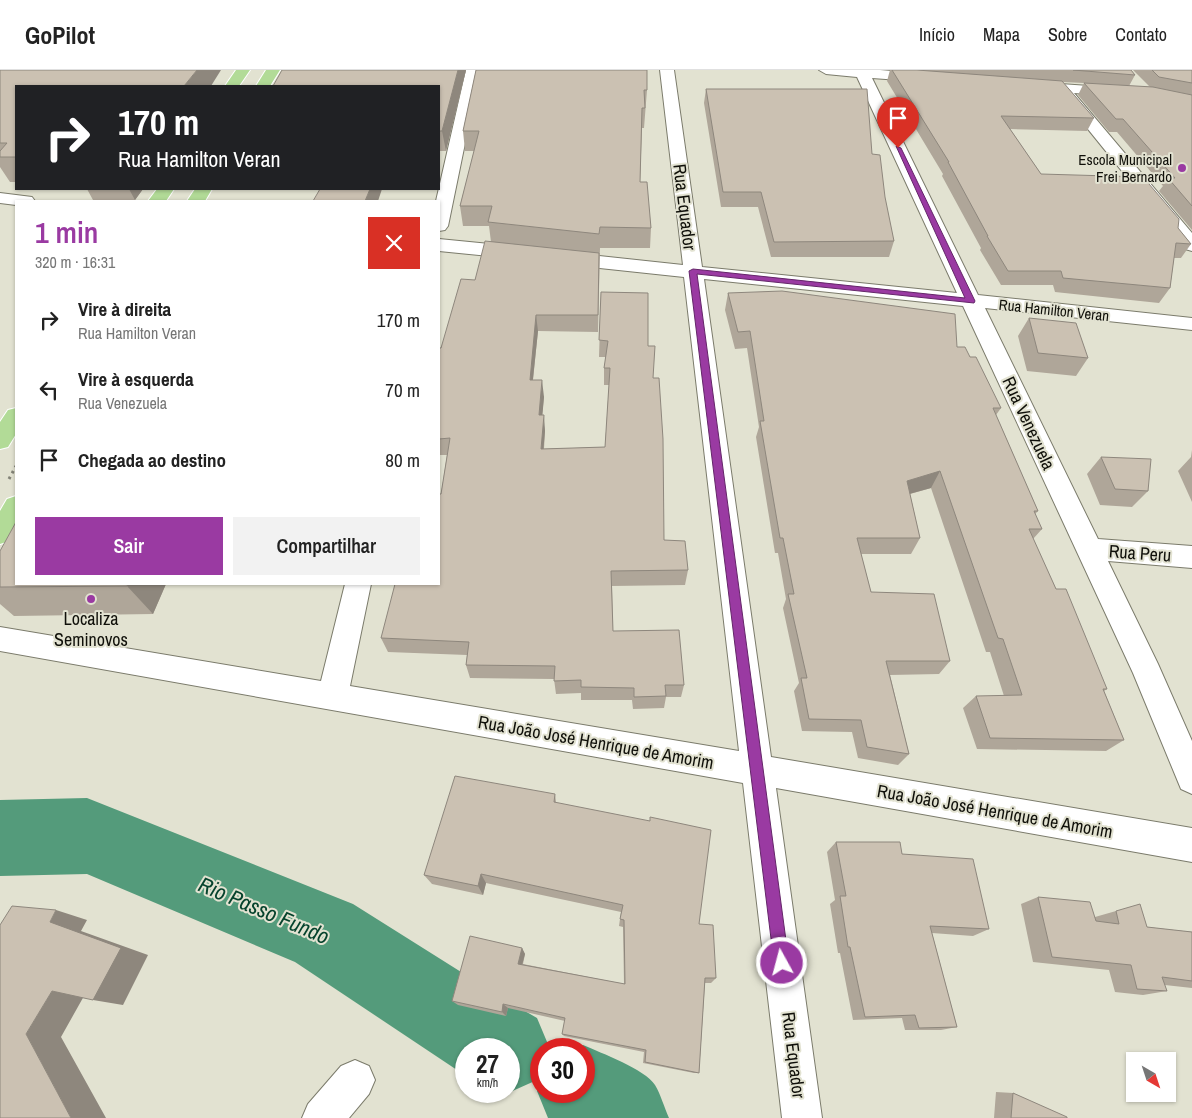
<!DOCTYPE html>
<html lang="pt">
<meta charset="utf-8">
<style>
:root{--surface:#fff;--page:#f2f2f2;--text:#222;--muted:#767676;--line:#e0e0e0;--accent:#9a3aa2}
body{margin:0;font-family:"Archivo Narrow",sans-serif;background:var(--page);color:var(--text);height:100vh;display:flex;flex-direction:column;font-size:19px;white-space:nowrap}
*{box-sizing:border-box;margin:0}
p{font-size:16px;color:var(--muted)}
.icon{flex:none;width:28px;height:28px;fill:none;stroke:currentColor;stroke-width:2;stroke-linecap:round;stroke-linejoin:round}
.map{position:relative;flex:1;overflow:hidden}
.details{position:absolute;left:15px;top:130px;width:425px;height:385px;display:flex;flex-direction:column;background:var(--surface);border-radius:0px;box-shadow:0 1px 4px #0004}
.details>*{flex:none}
.guide{position:absolute;left:15px;top:15px;width:425px;height:105px;border-radius:0px;box-shadow:0 1px 4px #0004;background:#202124;color:#fff;overflow:hidden}
.needle{width:32px;rotate:141deg}
.controls{position:absolute;left:1126px;top:982px;display:grid;gap:10px}
.controls a{display:grid;place-items:center;width:50px;height:50px;border-radius:0px;background:var(--surface);box-shadow:0 1px 4px #0004;font-size:25px}
.speed{position:absolute;left:455px;top:968px;display:flex;gap:10px;font-size:25px;font-weight:700;text-align:center}
.speed>*{display:grid;place-content:center;width:65px;height:65px;border-radius:50%;background:var(--surface);box-shadow:0 1px 4px #0004;line-height:1}
.speed small{font-size:12px;font-weight:400}
.speed .limit{border:8px solid #d22;background:#fff;color:#111}
.pin{position:absolute;display:grid;place-items:center;width:42px;height:42px;color:#fff;margin:-51px -21px;border-radius:50% 50% 50% 0;rotate:-45deg;box-shadow:0 0 5px #0007}
.pin .icon{rotate:45deg}
.me{position:absolute;width:55px;margin:-28px;rotate:353deg;stroke-linejoin:round;filter:drop-shadow(0 0 4px #0008)}
.turn{display:flex;align-items:center;gap:18px;height:105px;padding:0 20px;font-size:22px}
.turn .icon{width:65px;height:65px;stroke-width:2.5}
.turn b{display:block;font-size:35px;line-height:42px}
.round{display:grid;place-items:center;flex:none;width:52px;height:52px;border-radius:0px;background:var(--page)}
.head{display:flex;align-items:center;justify-content:space-between;height:85px;padding:0 20px}
h1{font-size:30px;font-weight:600;line-height:38px;color:var(--accent)}
.cta{display:flex;gap:10px;margin-top:auto;padding:10px 20px}
.cta a{flex:1;height:58px;border-radius:0px;background:var(--accent);color:#fff;font-size:20px;font-weight:600;line-height:58px;text-align:center}
.cta a+a{background:var(--page);color:var(--text)}
ul{padding:0;list-style:none}
li{display:flex;align-items:center;gap:15px;height:70px;padding:0 20px}
li div{flex:1}
li b{display:block;font-size:19px}
li em{font-style:normal}
header{display:flex;align-items:center;gap:30px;box-sizing:border-box;height:70px;padding:0 25px;background:var(--surface);border-bottom:1px solid var(--line)}
header strong{font-size:24px}
nav{display:flex;gap:28px;margin-inline-start:auto;font-size:18px}
.map>svg:first-child{display:block}
.lines{fill:none;stroke-linecap:round;stroke-linejoin:round}
.river{fill:#549b7b;fill-rule:evenodd}
.minor-casing{stroke:#7b7b6b;stroke-width:2}
.major-casing{stroke:#fff;stroke-width:2}
.path{stroke:#828276;stroke-width:3;stroke-dasharray:2.5 4;stroke-linecap:butt}
.minor{fill:#fff;fill-rule:evenodd}
.major{fill:#b2db97;fill-rule:evenodd}
.wall{fill:#afa699}
.shaded-wall{fill:#8e877d}
.building{fill:#cbc1b2;stroke:#8e877d}
.route{fill:#9a3aa2;stroke:#642669}
.poi-dot{fill:#9a3aa2;stroke:#e2e2d1;stroke-width:2}
.labels{text-anchor:middle;dominant-baseline:central;stroke-width:4;stroke-linejoin:round;paint-order:stroke}
.far-poi-label{font-size:15px;fill:#10100a;stroke:#e2e2d1;text-anchor:end}
.far-street-label{font-size:15px;fill:#10100a;stroke:#e2e2d1}
.street-label{font-size:18px;fill:#10100a;stroke:#e2e2d1}
.poi-label{font-size:18px;fill:#10100a;stroke:#e2e2d1}
.near-water-label{font-size:22px;font-style:italic;fill:#06432d;stroke:#e2e2d1}
</style>
<header>
<strong>GoPilot</strong>
<nav><a>Início</a><a>Mapa</a><a>Sobre</a><a>Contato</a></nav>
</header>
<div class="map">
<svg width="1192" height="1048" viewBox="0 0 1192 1048">
<rect width="100%" height="100%" fill="#e2e2d1"/>
<g class="lines">
<path class="river" d="M 87,728 L 353,834 L 504,929 L 537,948 L 550,979 L 541,979 L 541,1001 L 537,1010 L 506,1024 L 501,1021 L 509,1021 L 509,979 L 466,979 L 466,1006 L 295,892 L 87,804 L 0,806 L 0,730 Z
M 583,975 C 601,983 645,999 655,1015 C 661,1025 664,1037 669,1048 L 548,1048 L 537,1021 L 541,1011 L 541,1021 L 584,1021 L 584,979 L 575,979 Z"/>
<defs>
<path id="minor" d="M 466,0 L 480,0 L 448,156 L 445,160 L 439,161 L 439,131 L 436,131 Z
M 660,0 L 674,0 L 702,197 L 957,223 L 857,7 L 826,4 L 819,0 L 880,0 L 927,4 L 932,5 L 934,8 L 932,11 L 927,12 L 872,8 L 978,225 L 1192,248 L 1192,260 L 985,238 L 1098,469 L 1192,476 L 1192,498 L 1108,491 L 1158,594 L 1192,671 L 1192,724 L 1181,719 L 1133,603 L 963,236 L 704,209 L 771,687 L 1192,758 L 1192,792 L 776,718 L 822,1048 L 782,1048 L 743,713 L 0,581 L 0,557 L 321,611 L 345,514 L 371,514 L 350,616 L 739,681 L 684,207 L 562,194 L 555,192 L 553,188 L 555,184 L 562,182 L 683,195 Z
M 1032,12 L 1146,20 L 1192,29 L 1192,37 L 1146,28 L 1074,23 L 1192,163 L 1192,181 L 1185,179 L 1062,27 L 1061,22 L 1027,19 L 1025,16 L 1027,13 Z
M 0,123 L 32,127 L 35,131 L 16,131 L 16,135 L 0,133 Z
M 439,169 L 519,177 L 526,179 L 528,183 L 526,187 L 519,189 L 439,181 Z
M 355,990 L 369,996 L 375,1010 L 369,1024 L 349,1048 L 302,1048 L 308,1034 L 341,996 Z"/>
<path id="major" d="M 236,0 L 250,0 L 239,16 L 225,16 Z
M 266,0 L 280,0 L 270,16 L 256,16 Z
M 157,119 L 174,119 L 166,131 L 148,131 Z
M 195,119 L 212,119 L 205,131 L 187,131 Z
M 16,338 L 16,364 L 8,377 L 0,379 L 0,352 L 8,340 Z
M 16,426 L 16,458 L 9,471 L 0,474 L 0,441 L 7,429 Z"/>
</defs>
<use href="#minor" class="minor-casing"/>
<use href="#major" class="major-casing"/>
<path class="path" d="M 9,409 L 16,396"/>
<use href="#minor" class="minor"/>
<use href="#major" class="major"/>
</g>
<path class="wall" d="M 0,0 L 16,16 L 16,112 L 10,112 L 0,97 Z
M 282,0 L 466,0 L 446,81 L 439,81 L 439,16 Z
M 476,0 L 647,20 L 644,58 L 642,58 L 640,112 L 651,158 L 650,178 L 600,178 L 598,262 L 538,261 L 533,310 L 544,327 L 542,345 L 545,361 L 544,379 L 605,377 L 609,315 L 604,315 L 604,298 L 606,287 L 599,287 L 601,222 L 648,276 L 653,308 L 664,470 L 688,500 L 685,515 L 612,516 L 613,561 L 684,615 L 681,627 L 666,627 L 664,638 L 633,639 L 632,630 L 581,630 L 581,623 L 556,624 L 554,609 L 470,608 L 466,595 L 467,585 L 388,582 L 381,568 L 441,424 L 447,385 L 439,385 L 439,278 L 441,278 L 475,210 L 491,172 L 489,156 L 463,156 L 460,136 L 474,81 L 465,81 L 463,61 Z
M 890,0 L 1131,0 L 1135,5 L 1129,16 L 1150,17 L 1133,0 L 1192,0 L 1192,160 L 1159,121 L 1163,116 L 1117,62 L 1109,62 L 1078,25 L 1084,13 L 1063,12 L 1094,48 L 1087,61 L 1010,59 L 1041,104 L 1178,158 L 1191,174 L 1181,188 L 1174,188 L 1170,218 L 1159,233 L 1055,222 L 1053,215 L 1001,215 L 980,180 L 981,178 L 942,106 L 943,104 L 887,11 Z
M 706,19 L 872,84 L 894,171 L 889,187 L 771,187 L 758,137 L 721,137 L 704,33 Z
M 87,119 L 143,119 L 135,130 L 93,130 Z
M 728,223 L 957,277 L 970,287 L 1001,338 L 996,345 L 1038,441 L 1035,444 L 1042,459 L 1033,469 L 1056,519 L 1107,619 L 1104,621 L 1124,670 L 1106,681 L 977,679 L 963,638 L 976,626 L 1004,626 L 990,582 L 986,582 L 931,418 L 910,424 L 920,468 L 911,484 L 861,484 L 871,522 L 950,591 L 939,604 L 890,605 L 909,684 L 898,695 L 858,688 L 852,662 L 802,661 L 794,621 L 799,613 L 783,538 L 786,529 L 778,483 L 775,483 L 756,367 L 759,357 L 747,278 L 735,279 L 725,240 Z
M 1029,248 L 1088,288 L 1076,306 L 1027,301 L 1018,266 Z
M 1192,380 L 1192,432 L 1178,401 L 1191,387 Z
M 1101,387 L 1148,421 L 1132,437 L 1100,435 L 1087,404 Z
M 0,481 L 166,514 L 153,544 L 14,546 L 0,534 Z
M 555,724 L 556,732 L 699,854 L 716,908 L 711,913 L 705,913 L 699,1003 L 694,1003 L 643,993 L 644,982 L 564,966 L 562,964 L 565,951 L 508,938 L 506,946 L 458,935 L 452,931 L 522,878 L 525,884 L 523,894 L 624,914 L 623,857 L 619,856 L 621,842 L 486,813 L 483,825 L 432,814 L 424,805 Z
M 836,772 L 902,784 L 989,859 L 973,866 L 932,863 L 957,957 L 941,960 L 905,960 L 902,948 L 853,950 L 840,883 L 838,883 L 830,834 L 835,830 L 827,782 Z
M 1038,827 L 1095,847 L 1116,841 L 1147,857 L 1192,862 L 1192,918 L 1165,915 L 1167,921 L 1143,925 L 1115,922 L 1109,900 L 1033,892 L 1021,834 Z
M 996,1022 L 1013,1023 L 1067,1048 L 994,1048 Z"/>
<path class="shaded-wall" d="M 197,0 L 221,0 L 211,16 L 184,16 Z
M 458,0 L 466,0 L 446,81 L 442,61 Z
M 129,119 L 143,119 L 135,130 Z
M 370,119 L 382,119 L 378,131 L 365,131 Z
M 536,245 L 538,261 L 531,327 L 530,310 Z
M 542,310 L 544,327 L 541,361 L 539,345 Z
M 544,345 L 545,361 L 542,395 L 541,379 Z
M 940,401 L 931,418 L 898,427 L 907,411 Z
M 128,514 L 166,514 L 153,544 L 127,516 Z
M 481,804 L 486,813 L 483,825 L 478,816 Z
M 56,840 L 87,850 L 81,861 L 148,885 L 123,935 L 93,930 L 50,852 Z
M 522,878 L 525,884 L 521,899 L 518,894 Z
M 52,921 L 84,926 L 61,967 L 106,1048 L 71,1048 L 26,964 Z
M 503,934 L 508,938 L 506,946 L 502,942 Z"/>
<path class="building" d="M 0,0 L 197,0 L 184,16 L 16,16 L 16,87 L 0,87 L 0,81 L 7,73 L 0,73 Z
M 282,0 L 458,0 L 442,61 L 439,61 L 439,16 L 273,16 Z
M 476,0 L 647,0 L 647,20 L 644,20 L 645,38 L 642,38 L 640,112 L 647,112 L 651,158 L 600,157 L 599,164 L 488,152 L 492,136 L 460,136 L 479,61 L 463,61 Z
M 892,0 L 917,0 L 1062,11 L 1094,48 L 1001,46 L 1041,104 L 1143,107 L 1179,149 L 1178,158 L 1191,174 L 1176,173 L 1170,218 L 1063,208 L 1061,201 L 1008,201 L 987,166 L 988,166 L 948,92 L 949,92 Z
M 1073,0 L 1131,0 L 1135,5 Z
M 1152,0 L 1192,0 L 1192,13 L 1159,7 Z
M 1084,13 L 1153,17 L 1192,25 L 1192,136 L 1168,108 L 1175,108 L 1123,49 L 1116,49 Z
M 706,19 L 867,19 L 872,84 L 880,85 L 885,127 L 894,171 L 774,172 L 761,122 L 723,122 Z
M 320,119 L 370,119 L 365,131 L 313,131 Z
M 485,171 L 599,183 L 598,245 L 536,245 L 530,310 L 542,310 L 539,345 L 544,345 L 541,379 L 605,377 L 610,298 L 604,298 L 608,271 L 599,270 L 601,222 L 648,223 L 648,276 L 655,276 L 653,308 L 659,308 L 663,369 L 664,470 L 685,471 L 688,500 L 611,501 L 613,561 L 679,560 L 684,615 L 665,615 L 666,626 L 634,627 L 634,618 L 581,617 L 581,610 L 554,611 L 555,596 L 466,595 L 469,572 L 381,568 L 395,514 L 439,514 L 439,424 L 441,424 L 450,368 L 439,369 L 439,278 L 441,278 L 461,209 L 475,210 Z
M 782,221 L 955,244 L 957,277 L 965,277 L 970,287 L 976,287 L 1001,338 L 993,338 L 1038,441 L 1034,441 L 1042,459 L 1029,459 L 1056,519 L 1066,519 L 1107,619 L 1103,619 L 1124,670 L 990,668 L 976,626 L 1022,625 L 1003,569 L 998,568 L 940,401 L 907,411 L 920,468 L 857,468 L 871,522 L 934,524 L 950,591 L 886,591 L 909,684 L 867,677 L 861,650 L 809,649 L 801,608 L 807,608 L 788,524 L 794,524 L 783,468 L 780,468 L 760,351 L 764,351 L 750,261 L 738,262 L 728,223 Z
M 1029,248 L 1076,253 L 1088,288 L 1038,283 Z
M 1101,387 L 1151,389 L 1148,421 L 1115,419 Z
M 16,452 L 16,514 L 128,514 L 127,516 L 0,517 L 0,481 Z
M 455,706 L 555,724 L 554,732 L 650,751 L 650,747 L 711,760 L 699,854 L 713,855 L 716,908 L 705,908 L 699,1003 L 645,992 L 646,980 L 562,964 L 565,948 L 503,934 L 502,942 L 452,931 L 470,866 L 522,878 L 518,894 L 625,914 L 624,850 L 620,849 L 623,835 L 481,804 L 478,816 L 424,805 Z
M 836,772 L 900,772 L 902,784 L 973,789 L 989,859 L 930,856 L 957,957 L 919,958 L 915,945 L 865,947 L 850,877 L 848,877 L 840,826 L 846,826 Z
M 1038,827 L 1090,832 L 1096,851 L 1119,854 L 1116,841 L 1140,834 L 1147,857 L 1192,862 L 1192,911 L 1162,907 L 1167,921 L 1137,919 L 1131,895 L 1052,887 Z
M 12,836 L 56,840 L 50,852 L 121,878 L 93,930 L 52,921 L 26,964 L 71,1048 L 0,1048 L 0,855 Z
M 1013,1023 L 1067,1047 L 1067,1048 L 1011,1048 Z"/>
<path class="route" d="M 896,76 L 901,78 L 975,231 L 974,233 L 697,204 L 789,893 L 787,899 L 782,901 L 776,899 L 774,893 L 689,201 L 693,199 L 965,228 Z"/>
<g class="poi-dot">
<circle cx="1182" cy="98" r="5"/>
<circle cx="91" cy="529" r="5"/>
</g>
<g class="labels">
<g class="far-poi-label">
<text x="1172" y="89">Escola Municipal<tspan x="1172" dy="17">Frei Bernardo</tspan></text>
</g>
<g class="far-street-label">
<text transform="translate(1054 240) rotate(6)">Rua Hamilton Veran</text>
</g>
<g class="street-label">
<text transform="translate(685 137) rotate(83)">Rua Equador</text>
<text transform="translate(1029 353) rotate(65)">Rua Venezuela</text>
<text transform="translate(1140 483) rotate(4)">Rua Peru</text>
<text transform="translate(596 672) rotate(10)">Rua João José Henrique de Amorim</text>
<text transform="translate(995 741) rotate(10)">Rua João José Henrique de Amorim</text>
<text transform="translate(794 985) rotate(83)">Rua Equador</text>
</g>
<g class="poi-label">
<text x="91" y="548">Localiza<tspan x="91" dy="21">Seminovos</tspan></text>
</g>
<g class="near-water-label">
<text transform="translate(264 840) rotate(23)">Rio Passo Fundo</text>
</g>
</g>
</svg>
<div class="controls">
<a><svg class="needle" viewBox="-14 -14 28 28"><path d="M0-13l5 13h-10z" fill="#e53935"/><path d="M0 13l5-13h-10z" fill="#767676"/></svg></a>
</div>
<div class="speed"><div>27<small>km/h</small></div><div class="limit">30</div></div>
<div class="pin" style="left:898px;top:78px;background:#d93025"><svg class="icon" aria-label="arrive" viewBox="0 0 24 24"><path d="M6 21V4h12l-3 4 3 4H6"/></svg></div>
<svg class="me" style="left:782px;top:893px" viewBox="-20 -20 40 40"><circle r="17" fill="#9a3aa2" stroke="#fff" stroke-width="3"/><path d="M0-11L8 9 0 5-8 9z" fill="#fff"/></svg>
<div class="guide">
<div class="turn"><svg class="icon" aria-label="right" viewBox="0 0 24 24"><path d="M7 20v-9h11M14 6l5 5-5 5"/></svg><div><b>170 m</b>Rua Hamilton Veran</div></div>
</div>
<section class="details">
<div class="head"><div><h1>1 min</h1><p>320 m · 16:31</p></div><a class="round" style="background:#d93025;color:#fff"><svg class="icon" aria-label="close" viewBox="0 0 24 24"><path d="M6 6l12 12M18 6L6 18"/></svg></a></div>
<ul>
<li><svg class="icon" aria-label="right" viewBox="0 0 24 24"><path d="M7 20v-9h11M14 6l5 5-5 5"/></svg><div><b>Vire à direita</b><p>Rua Hamilton Veran</p></div><em>170 m</em></li>
<li><svg class="icon" aria-label="left" viewBox="0 0 24 24"><path d="M17 20v-9H6M10 6l-5 5 5 5"/></svg><div><b>Vire à esquerda</b><p>Rua Venezuela</p></div><em>70 m</em></li>
<li><svg class="icon" aria-label="arrive" viewBox="0 0 24 24"><path d="M6 21V4h12l-3 4 3 4H6"/></svg><div><b>Chegada ao destino</b></div><em>80 m</em></li>
</ul>
<div class="cta"><a>Sair</a><a>Compartilhar</a></div>
</section>
</div>
